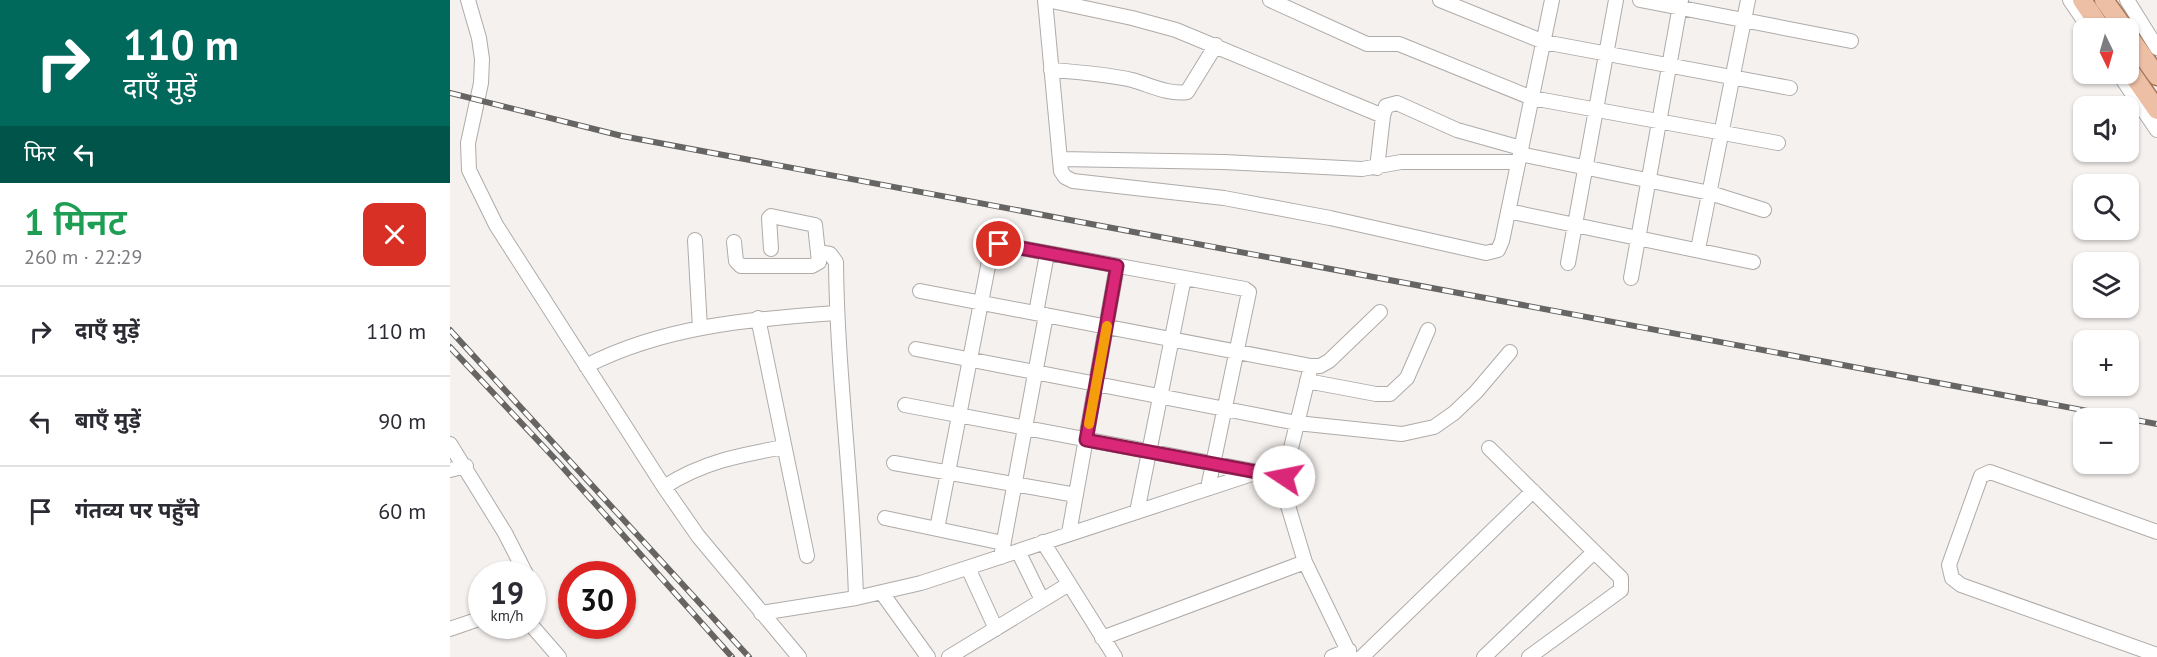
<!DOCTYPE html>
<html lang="hi">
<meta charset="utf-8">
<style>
:root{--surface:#fff;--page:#f2f2f3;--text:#2b2b33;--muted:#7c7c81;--line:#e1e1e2}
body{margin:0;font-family:"PT Sans","Noto Sans Devanagari",sans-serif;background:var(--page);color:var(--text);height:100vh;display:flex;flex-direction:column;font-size:22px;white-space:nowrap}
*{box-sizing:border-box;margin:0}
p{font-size:20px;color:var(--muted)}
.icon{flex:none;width:33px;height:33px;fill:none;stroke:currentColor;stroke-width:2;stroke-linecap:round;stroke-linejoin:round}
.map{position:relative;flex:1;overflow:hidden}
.sheet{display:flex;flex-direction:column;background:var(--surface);width:450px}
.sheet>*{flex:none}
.banner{background:#00695c;color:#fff;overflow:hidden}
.needle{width:39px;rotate:175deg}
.fabs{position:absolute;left:1623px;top:18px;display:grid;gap:12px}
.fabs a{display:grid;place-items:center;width:66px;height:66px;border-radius:12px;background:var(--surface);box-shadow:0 2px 4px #0004;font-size:30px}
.speed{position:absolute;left:18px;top:561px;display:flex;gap:12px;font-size:30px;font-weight:700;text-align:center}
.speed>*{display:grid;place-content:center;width:78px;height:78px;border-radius:50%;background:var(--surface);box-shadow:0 2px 4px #0004;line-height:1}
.speed small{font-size:15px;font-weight:400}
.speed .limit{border:9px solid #d22;background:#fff;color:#111}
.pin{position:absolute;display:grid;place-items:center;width:51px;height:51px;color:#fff;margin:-26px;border:3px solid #fff;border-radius:50%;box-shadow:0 2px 6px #0007}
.me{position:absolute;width:66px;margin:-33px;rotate:281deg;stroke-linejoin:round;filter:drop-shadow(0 0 4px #0008)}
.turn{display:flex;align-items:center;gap:21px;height:126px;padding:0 24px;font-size:27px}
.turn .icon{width:78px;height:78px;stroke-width:2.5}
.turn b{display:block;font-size:42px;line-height:51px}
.then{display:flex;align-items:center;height:57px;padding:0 24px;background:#0003;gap:12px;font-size:22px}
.round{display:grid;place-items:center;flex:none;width:63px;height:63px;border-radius:12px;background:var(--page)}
.summary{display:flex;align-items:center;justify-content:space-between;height:102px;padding:0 24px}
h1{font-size:36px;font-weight:600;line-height:45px;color:#1e9e55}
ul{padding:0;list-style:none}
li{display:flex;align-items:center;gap:18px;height:90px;padding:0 24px;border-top:2px solid var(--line)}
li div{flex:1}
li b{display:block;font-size:22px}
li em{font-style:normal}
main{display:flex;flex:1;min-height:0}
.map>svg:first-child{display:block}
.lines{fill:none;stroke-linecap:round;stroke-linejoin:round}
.minor-casing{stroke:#aeaba9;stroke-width:16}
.major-casing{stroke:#a77558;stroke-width:21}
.minor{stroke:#fff;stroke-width:14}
.major{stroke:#edbfa5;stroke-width:18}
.rail-casing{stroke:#666563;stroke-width:6}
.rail{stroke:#fff;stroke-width:4;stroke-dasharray:11;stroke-linecap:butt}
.route-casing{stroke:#8e194d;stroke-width:15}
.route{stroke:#db2777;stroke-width:10}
.slow{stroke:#f59e0b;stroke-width:10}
</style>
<main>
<section class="sheet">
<div class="banner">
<div class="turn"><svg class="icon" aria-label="right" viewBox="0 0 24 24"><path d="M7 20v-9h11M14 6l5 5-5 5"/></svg><div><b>110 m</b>दाएँ मुड़ें</div></div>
<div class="then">फिर<svg class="icon" aria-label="left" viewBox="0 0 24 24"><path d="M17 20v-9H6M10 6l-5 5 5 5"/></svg></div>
</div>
<div class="summary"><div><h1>1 मिनट</h1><p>260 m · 22:29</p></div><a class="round" style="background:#d93025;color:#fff"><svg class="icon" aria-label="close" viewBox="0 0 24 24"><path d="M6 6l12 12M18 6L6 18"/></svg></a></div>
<ul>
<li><svg class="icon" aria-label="right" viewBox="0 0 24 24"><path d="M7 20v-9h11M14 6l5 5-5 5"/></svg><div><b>दाएँ मुड़ें</b></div><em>110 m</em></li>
<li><svg class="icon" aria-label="left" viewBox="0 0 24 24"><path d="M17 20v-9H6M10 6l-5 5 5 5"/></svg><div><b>बाएँ मुड़ें</b></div><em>90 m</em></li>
<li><svg class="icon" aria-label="arrive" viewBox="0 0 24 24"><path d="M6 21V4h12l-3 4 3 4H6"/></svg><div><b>गंतव्य पर पहुँचे</b></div><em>60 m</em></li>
</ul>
</section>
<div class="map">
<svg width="1707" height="657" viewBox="0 0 1707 657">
<rect width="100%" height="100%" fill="#f5f1ef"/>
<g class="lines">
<defs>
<path id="minor" d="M 18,0 L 29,38 L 32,59 L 31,83 L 18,143 L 19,170 L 46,225 L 214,487 L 248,536 L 349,657
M 595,0 L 611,171 L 615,177 L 623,181 L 774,198 L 880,218 L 1036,253 L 1048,250 L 1052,241 L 1102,0
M 597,0 L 682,18 L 726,30 L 933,116 L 936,106 L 947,103 L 1007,130 L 1071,148
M 820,0 L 917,44 L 949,44 L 1082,98 L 1328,143
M 990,0 L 1094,42 L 1340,88
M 1190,0 L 1401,41
M 1620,0 L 1639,28
M 1677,0 L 1707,48
M 601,70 C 628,72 656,74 682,80 C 700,85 719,95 737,92 L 766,45
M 1669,74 L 1707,130
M 1070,154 L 1260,193 L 1314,210
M 610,159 L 774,162 L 912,169 L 951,162 L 1068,162
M 927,168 L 933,116
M 1058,211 L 1303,262
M 245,240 L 250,328
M 284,242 L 286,261 L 291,266 L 362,266 L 369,262 L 365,225 L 321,216 L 319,218 L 321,249
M 1248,249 L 1298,0
M 368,252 L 380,254 L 386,262 C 387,374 403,486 406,598
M 1118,263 L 1166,0
M 1181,278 L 1231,0
M 470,291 L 861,366 L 834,477 L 833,489 L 855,562 L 901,657
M 586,313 L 597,254
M 308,318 L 357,556
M 466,349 L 847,423 L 952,434 L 984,427 L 1004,413 L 1026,392 L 1060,352
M 136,366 C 214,326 300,319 386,313
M 861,366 L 870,366 L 879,361 L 930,312
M 857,381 L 926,394 L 940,394 L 957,378 L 978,330
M 455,405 L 834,477
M 0,444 L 55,533 L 76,574
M 1039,448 L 1171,578 L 1171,590 L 1079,657
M 444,463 L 626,495
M 0,470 L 16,466
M 214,487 C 252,462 290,455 334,447
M 687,512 L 734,278
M 435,518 L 553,543
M 487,529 L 541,251 L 549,244 L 795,289 L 799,292 L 758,488
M 1707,532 L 1540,472 L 1531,476 L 1499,565 L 1502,578 L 1511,585 L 1707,655
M 619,533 L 667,266
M 593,542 L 665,657
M 568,551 L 592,600
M 551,557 L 596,315
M 519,570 L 546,629
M 432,593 L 478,657
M 311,613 L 406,598 L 471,583 L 808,472
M 82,626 L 109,657
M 0,629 L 32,618
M 652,638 L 855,562
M 499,657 L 619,584
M 882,657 L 899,650
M 912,657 L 1083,491
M 1034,657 L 1144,552"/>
<path id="major" d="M 1632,0 L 1651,28
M 1654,0 L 1674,28
M 1678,35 L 1707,76
M 1678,68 L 1707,110"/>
</defs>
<use href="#minor" class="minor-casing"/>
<use href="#major" class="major-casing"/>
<use href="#minor" class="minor"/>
<use href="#major" class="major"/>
<defs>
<path id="rail" d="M 0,93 L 172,136 L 1707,424
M 0,330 L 299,657
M 0,347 L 107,461 L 282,657"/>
</defs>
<use href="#rail" class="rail-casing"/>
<use href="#rail" class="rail"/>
</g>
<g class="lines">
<defs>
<path id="route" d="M 549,244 L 667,266 L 636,440 L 834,477"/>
</defs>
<use href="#route" class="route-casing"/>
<use href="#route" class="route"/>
<path class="slow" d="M 639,424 L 657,326"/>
</g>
</svg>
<div class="fabs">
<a><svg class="needle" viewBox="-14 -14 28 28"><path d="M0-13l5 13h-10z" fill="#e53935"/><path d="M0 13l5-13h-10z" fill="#7c7c81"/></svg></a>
<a><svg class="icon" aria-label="sound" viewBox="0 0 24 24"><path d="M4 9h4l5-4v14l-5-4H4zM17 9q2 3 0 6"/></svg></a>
<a><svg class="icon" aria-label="search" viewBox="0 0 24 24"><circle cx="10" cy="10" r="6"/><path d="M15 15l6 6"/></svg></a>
<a><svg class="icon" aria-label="layers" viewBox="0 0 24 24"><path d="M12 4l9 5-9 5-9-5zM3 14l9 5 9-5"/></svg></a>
<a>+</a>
<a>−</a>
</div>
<div class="speed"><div>19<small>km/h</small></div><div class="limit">30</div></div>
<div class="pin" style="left:549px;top:244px;background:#d93025"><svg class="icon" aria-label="arrive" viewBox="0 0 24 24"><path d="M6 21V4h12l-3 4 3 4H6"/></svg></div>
<svg class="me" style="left:834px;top:477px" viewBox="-20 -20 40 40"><circle r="19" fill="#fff"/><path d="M0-13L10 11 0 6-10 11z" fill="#db2777"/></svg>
</div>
</main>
